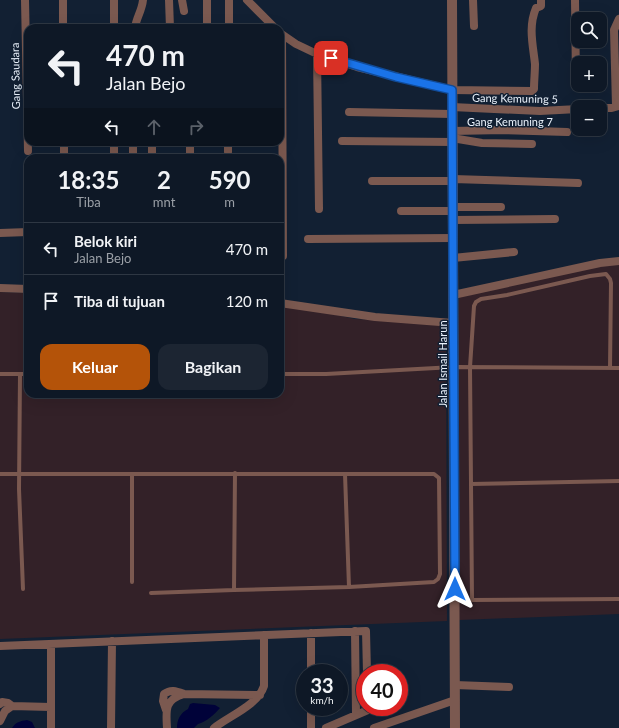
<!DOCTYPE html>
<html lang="id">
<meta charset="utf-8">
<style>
:root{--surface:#0e1826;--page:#1c2532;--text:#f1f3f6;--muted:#9ba0a7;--line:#2e3743;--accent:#b45309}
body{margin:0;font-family:Lato,sans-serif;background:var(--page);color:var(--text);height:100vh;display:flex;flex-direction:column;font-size:15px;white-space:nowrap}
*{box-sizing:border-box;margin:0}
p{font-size:13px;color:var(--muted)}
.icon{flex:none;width:22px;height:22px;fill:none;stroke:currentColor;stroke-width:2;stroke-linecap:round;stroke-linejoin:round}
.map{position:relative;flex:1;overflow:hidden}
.side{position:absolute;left:24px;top:154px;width:260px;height:244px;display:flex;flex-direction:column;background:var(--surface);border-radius:12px;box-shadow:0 4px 16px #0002,0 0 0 1px var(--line)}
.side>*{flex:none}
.top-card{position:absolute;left:24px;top:24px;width:260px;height:122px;border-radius:12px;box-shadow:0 4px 16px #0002,0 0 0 1px var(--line);background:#0e1826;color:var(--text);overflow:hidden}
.tools{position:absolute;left:571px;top:12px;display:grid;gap:8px}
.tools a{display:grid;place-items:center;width:36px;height:36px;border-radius:8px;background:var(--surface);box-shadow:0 4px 16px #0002,0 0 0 1px var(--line);font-size:20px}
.speed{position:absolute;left:296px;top:664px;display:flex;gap:8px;font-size:20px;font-weight:700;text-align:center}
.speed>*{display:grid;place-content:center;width:52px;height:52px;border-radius:50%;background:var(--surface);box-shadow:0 4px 16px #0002,0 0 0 1px var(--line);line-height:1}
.speed small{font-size:10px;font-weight:400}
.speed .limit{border:6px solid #d22;background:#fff;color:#111}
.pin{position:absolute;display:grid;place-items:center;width:34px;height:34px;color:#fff;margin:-17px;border-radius:8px;box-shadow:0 2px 6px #0006}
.me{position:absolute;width:44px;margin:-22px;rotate:0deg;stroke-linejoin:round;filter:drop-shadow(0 0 3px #0008)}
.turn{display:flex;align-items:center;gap:14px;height:84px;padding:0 16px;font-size:18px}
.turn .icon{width:52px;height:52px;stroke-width:2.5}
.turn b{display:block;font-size:28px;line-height:34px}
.lanes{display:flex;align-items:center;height:38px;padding:0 16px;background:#0003;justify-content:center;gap:20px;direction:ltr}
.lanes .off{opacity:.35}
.eta{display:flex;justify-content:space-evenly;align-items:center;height:68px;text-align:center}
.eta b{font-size:24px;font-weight:700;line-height:28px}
.button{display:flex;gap:8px;margin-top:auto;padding:8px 16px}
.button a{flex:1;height:46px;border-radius:12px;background:var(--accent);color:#fff;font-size:16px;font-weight:700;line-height:46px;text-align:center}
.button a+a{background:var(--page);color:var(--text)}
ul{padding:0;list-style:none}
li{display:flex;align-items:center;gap:12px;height:52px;padding:0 16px;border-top:1px solid var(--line)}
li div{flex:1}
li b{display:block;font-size:15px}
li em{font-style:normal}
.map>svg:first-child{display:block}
.industrial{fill:#332128}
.water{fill:#000239}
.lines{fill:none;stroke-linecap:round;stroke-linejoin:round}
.service{stroke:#7b5950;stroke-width:4}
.minor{stroke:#7b5950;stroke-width:8}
.tertiary{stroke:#7b5950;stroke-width:10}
.route-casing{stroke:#114b97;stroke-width:10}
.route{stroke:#1a73e8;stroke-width:7}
.labels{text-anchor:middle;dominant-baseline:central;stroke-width:3;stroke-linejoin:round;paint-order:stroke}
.street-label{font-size:11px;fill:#ebf3fd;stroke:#122033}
</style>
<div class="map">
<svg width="619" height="728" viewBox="0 0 619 728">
<rect width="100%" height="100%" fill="#122033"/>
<path class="industrial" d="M 619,260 L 619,614 L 459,620 L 459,296 Z
M 0,292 L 28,293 L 28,394 L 280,394 L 280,304 L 291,305 L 355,319 L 446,324 L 447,621 L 0,639 Z"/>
<path class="water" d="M 193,703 L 215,705 L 220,708 C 215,714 206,722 198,724 L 194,728 L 177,728 C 177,720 180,713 188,709 L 190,704 Z
M 27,720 L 32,722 L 35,728 L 12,728 C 16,722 20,721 27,720 Z"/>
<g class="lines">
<path class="service" d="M 610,368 L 611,283 L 610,279 L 606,274 L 590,276 L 507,295 L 481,299 L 476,302 L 474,306 L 470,367 L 472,600 L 619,599
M 0,374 L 28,374
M 20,374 L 19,489 L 23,589
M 280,374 L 326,374 L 454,367 L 619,368
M 0,474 L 434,474 L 439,478 L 440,574 L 438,579 L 434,582 L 349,587 L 234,590 L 235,473
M 345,474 L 349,587
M 471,484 L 619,481
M 132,582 L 132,475
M 151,593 L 234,590"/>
<path class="minor" d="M 25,0 L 28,151
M 63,0 L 63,28
M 114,0 L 114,28
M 169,0 L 170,28
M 182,0 L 184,11
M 207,0 L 207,24
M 247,0 L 275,28
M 473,0 L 474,26
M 575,0 L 576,81
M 135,28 C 136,18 142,11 143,0
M 229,28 L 229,0
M 280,33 L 296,44 L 317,54 L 357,67 L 452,90 L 532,91 L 534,89 C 534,81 535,72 535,64 C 533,45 528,27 536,8 L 541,6 L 541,0
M 282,35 L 283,256
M 317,54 L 319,209
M 616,106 L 614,30 L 619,19
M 452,107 L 540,111 L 578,109
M 600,108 L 611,108 L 619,106
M 349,112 L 452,114
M 452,131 L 504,130 L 567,132
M 452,138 L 482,143 L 532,144
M 342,141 L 453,142
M 64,142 L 64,158
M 228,152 L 228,142
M 114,158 L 114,142
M 133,158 L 133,142
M 152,158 L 152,142
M 190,158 L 190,142
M 453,179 L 578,183
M 372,181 L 453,181
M 453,207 L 501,207
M 401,211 L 453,211
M 453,220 L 555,219
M 0,233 L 28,232
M 308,239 L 453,238
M 453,258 L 514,252
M 0,288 L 28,289
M 453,295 L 600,263 L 619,261
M 280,303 L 375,317 L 453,323
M 355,631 L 356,715
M 0,646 L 366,631 L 367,673
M 311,673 L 311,633
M 455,685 L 509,687
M 0,704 L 2,702 L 8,703 L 12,706
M 166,710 L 163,701 L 164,694 C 171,689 176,691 184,694
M 0,721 L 5,711 L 12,706 L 51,707
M 51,728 L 51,644
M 111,728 L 112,641
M 167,728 C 166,710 164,700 184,694 L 260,695
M 214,728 C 229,716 258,705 264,686 L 264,635
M 311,728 L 311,707
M 326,728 L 368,710 L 368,707
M 374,728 L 455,700"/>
<path class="tertiary" d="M 452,0 L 455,728"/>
</g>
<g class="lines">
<defs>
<path id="route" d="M 331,58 L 396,77 L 452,90 L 455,589"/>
</defs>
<use href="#route" class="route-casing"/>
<use href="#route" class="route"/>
</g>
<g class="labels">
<g class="street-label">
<text transform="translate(15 76) rotate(-91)">Gang Saudara</text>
<text transform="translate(515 98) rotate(1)">Gang Kemuning 5</text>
<text x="510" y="121">Gang Kemuning 7</text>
<text transform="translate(442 364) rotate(-90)">Jalan Ismail Harun</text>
</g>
</g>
</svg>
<div class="tools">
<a><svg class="icon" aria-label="search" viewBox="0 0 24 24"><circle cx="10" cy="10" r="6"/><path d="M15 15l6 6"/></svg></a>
<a>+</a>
<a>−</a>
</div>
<div class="speed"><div>33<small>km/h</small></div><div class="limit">40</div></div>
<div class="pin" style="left:331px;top:58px;background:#d93025"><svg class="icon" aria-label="arrive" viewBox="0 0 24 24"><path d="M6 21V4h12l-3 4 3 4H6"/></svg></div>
<svg class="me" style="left:455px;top:589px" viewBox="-20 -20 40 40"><path d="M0-17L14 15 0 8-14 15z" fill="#1a73e8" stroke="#fff" stroke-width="4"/></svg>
<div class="top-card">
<div class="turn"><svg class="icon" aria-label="left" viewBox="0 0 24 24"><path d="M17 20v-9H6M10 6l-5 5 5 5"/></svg><div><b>470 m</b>Jalan Bejo</div></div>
<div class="lanes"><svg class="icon" aria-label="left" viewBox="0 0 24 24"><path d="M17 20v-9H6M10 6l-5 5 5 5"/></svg><svg class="icon off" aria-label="ahead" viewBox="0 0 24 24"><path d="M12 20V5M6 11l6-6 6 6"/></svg><svg class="icon off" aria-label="right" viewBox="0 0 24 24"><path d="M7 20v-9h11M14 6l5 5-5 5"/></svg></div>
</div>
<section class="side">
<div class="eta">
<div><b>18:35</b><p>Tiba</p></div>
<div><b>2</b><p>mnt</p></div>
<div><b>590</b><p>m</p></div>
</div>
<ul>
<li><svg class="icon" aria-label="left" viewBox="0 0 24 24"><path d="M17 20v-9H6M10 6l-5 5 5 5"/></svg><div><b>Belok kiri</b><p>Jalan Bejo</p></div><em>470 m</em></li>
<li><svg class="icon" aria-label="arrive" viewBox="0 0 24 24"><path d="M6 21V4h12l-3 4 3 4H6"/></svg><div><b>Tiba di tujuan</b></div><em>120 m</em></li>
</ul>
<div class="button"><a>Keluar</a><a>Bagikan</a></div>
</section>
</div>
